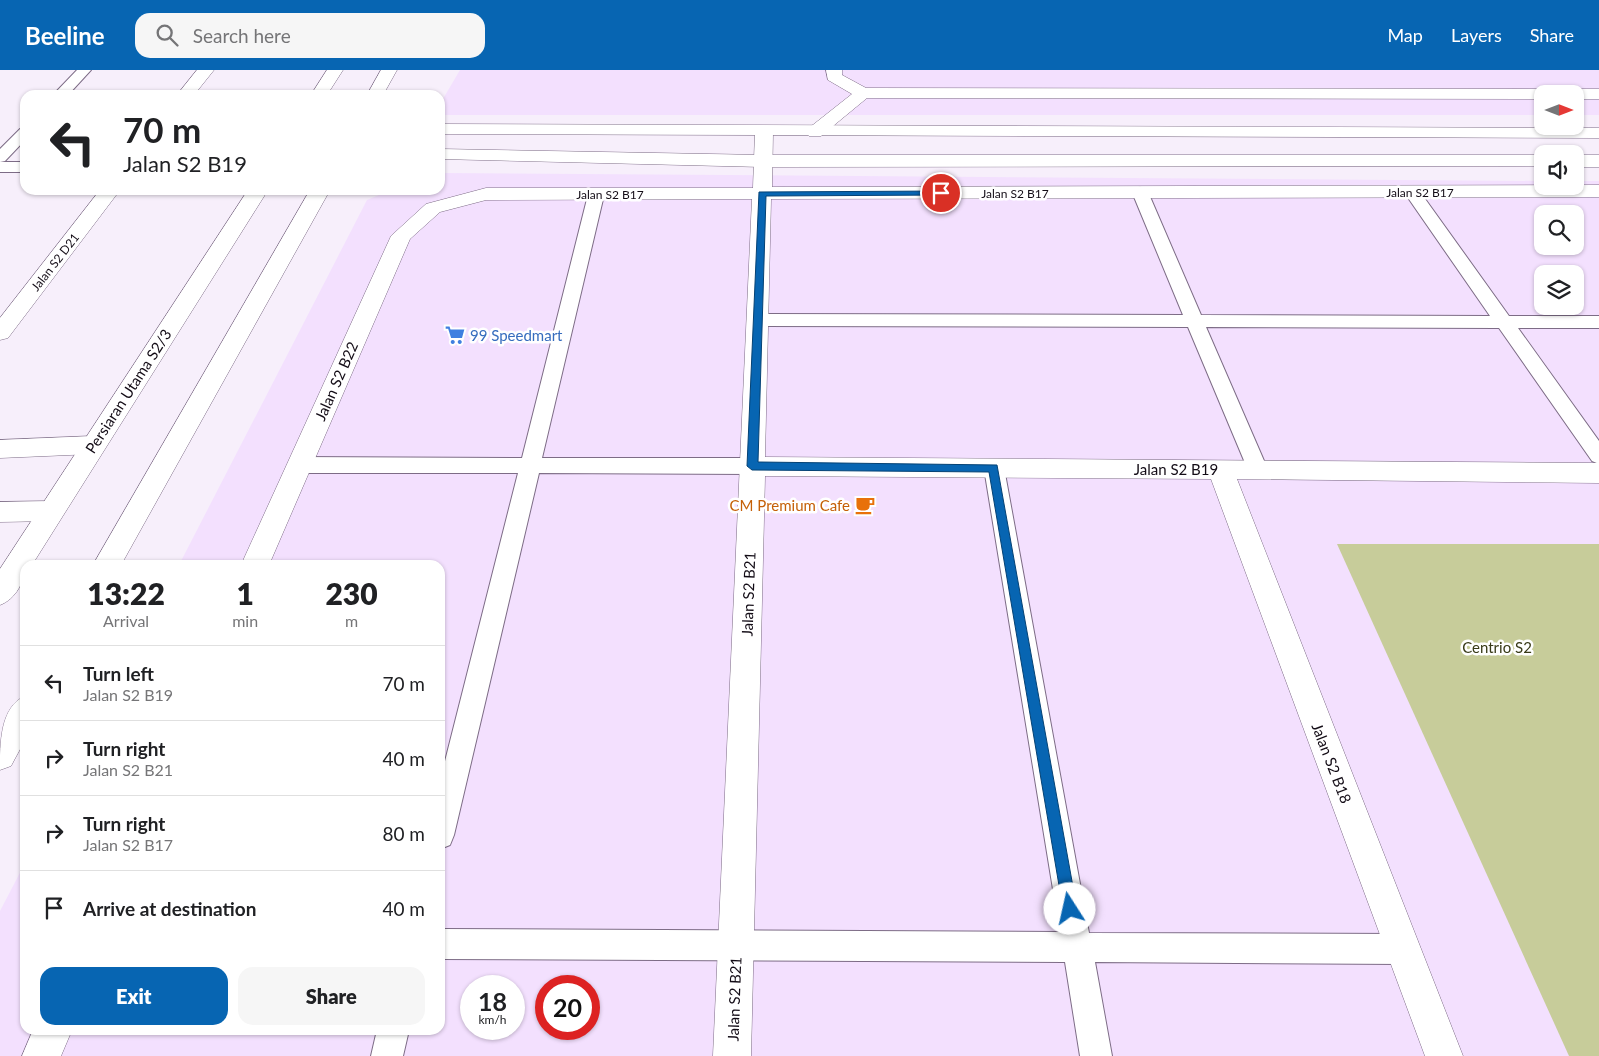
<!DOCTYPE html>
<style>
:root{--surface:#fff;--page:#f6f6f6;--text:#202124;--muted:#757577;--line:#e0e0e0;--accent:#0765b2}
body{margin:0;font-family:Lato,sans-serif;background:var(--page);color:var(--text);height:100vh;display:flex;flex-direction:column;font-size:19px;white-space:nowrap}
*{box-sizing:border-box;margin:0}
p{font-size:16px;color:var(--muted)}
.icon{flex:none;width:28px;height:28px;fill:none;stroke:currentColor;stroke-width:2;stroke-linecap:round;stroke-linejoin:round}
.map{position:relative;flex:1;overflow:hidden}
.drawer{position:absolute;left:20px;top:490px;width:425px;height:475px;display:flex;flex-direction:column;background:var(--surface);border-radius:15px;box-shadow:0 1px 4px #0004}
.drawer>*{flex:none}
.hud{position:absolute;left:20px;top:20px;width:425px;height:105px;border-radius:15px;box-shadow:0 1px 4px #0004;background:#fff;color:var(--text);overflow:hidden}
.needle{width:32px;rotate:90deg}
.controls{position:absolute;left:1534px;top:15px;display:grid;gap:10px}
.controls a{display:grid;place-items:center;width:50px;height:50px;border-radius:10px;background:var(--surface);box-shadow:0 1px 4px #0004;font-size:25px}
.speed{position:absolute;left:460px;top:905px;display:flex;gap:10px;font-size:25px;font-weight:700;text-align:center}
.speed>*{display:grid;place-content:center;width:65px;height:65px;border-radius:50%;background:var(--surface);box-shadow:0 1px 4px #0004;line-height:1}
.speed small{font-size:12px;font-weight:400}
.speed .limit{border:8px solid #d22;background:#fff;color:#111}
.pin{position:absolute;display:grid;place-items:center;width:42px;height:42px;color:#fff;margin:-21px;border:2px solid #fff;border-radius:50%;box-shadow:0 1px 5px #0007}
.me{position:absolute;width:55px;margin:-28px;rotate:350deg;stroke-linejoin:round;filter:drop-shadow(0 0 4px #0008)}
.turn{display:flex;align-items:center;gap:18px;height:105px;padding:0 20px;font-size:22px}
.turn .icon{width:65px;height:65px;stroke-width:2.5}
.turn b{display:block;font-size:35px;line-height:42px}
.eta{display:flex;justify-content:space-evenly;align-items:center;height:85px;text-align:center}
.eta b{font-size:30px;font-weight:800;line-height:35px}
.action{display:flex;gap:10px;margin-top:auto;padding:10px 20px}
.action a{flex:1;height:58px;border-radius:15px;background:var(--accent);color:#fff;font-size:20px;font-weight:800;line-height:58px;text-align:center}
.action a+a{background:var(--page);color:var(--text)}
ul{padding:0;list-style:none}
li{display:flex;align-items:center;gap:15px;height:75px;padding:0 20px;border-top:1px solid var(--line)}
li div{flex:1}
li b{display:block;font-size:19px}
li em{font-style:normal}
header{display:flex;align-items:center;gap:30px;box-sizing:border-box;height:70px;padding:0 25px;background:var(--accent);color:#fff}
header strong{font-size:24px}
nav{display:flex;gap:28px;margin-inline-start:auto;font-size:18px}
.search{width:350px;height:45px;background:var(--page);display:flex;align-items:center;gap:12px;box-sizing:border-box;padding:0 18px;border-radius:15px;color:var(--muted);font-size:19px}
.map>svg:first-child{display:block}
.built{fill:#f3e0fe;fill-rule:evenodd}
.green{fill:#c7cc9a}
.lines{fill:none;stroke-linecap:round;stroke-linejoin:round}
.lane-casing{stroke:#7d6c86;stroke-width:2}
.street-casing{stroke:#7d6c86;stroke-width:1}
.secondary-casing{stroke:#7d6c86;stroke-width:1}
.lane{fill:#fff;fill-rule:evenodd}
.street{fill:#fff;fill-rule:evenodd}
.secondary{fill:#fff;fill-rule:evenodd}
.route{fill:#0765b2;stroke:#054274}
.labels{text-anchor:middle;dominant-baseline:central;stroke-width:5;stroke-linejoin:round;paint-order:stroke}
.far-street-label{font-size:12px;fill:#130c16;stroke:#fff}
.shop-label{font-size:15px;fill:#366cbe;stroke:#fff;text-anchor:start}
.street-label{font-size:15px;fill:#130c16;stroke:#fff}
.food-label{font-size:15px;fill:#c56008;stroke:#fff;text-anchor:end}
.park-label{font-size:15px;fill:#383a17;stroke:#fff}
</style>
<header>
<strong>Beeline</strong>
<div class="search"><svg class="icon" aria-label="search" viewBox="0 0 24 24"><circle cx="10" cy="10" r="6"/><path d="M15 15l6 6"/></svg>Search here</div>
<nav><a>Map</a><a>Layers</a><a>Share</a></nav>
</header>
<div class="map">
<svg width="1599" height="986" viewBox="0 0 1599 986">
<rect width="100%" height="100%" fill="#f7effb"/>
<path class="built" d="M 460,0 L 1599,0 L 1599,45 L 1575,45 L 1575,24 L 1542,24 L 1542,45 L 440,45 L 440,34 Z
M 440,103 L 1542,111 L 1542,116 L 1575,116 L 1575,111 L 1599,111 L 1599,986 L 0,986 L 0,841 L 25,793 L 25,960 L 440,960 L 440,495 L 179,495 L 367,130 L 391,120 L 440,120 ZM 1542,144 L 1575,144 L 1575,176 L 1542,176 ZM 1542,204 L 1575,204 L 1575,236 L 1542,236 ZM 471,916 L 514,916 L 514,959 L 471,959 ZM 546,916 L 589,916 L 589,959 L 546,959 Z"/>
<path class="green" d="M 1337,474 L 1599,474 L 1599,986 L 1569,986 Z"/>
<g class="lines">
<defs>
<path id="lane" d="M 77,0 L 91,0 L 68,25 L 53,25 Z
M 25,58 L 25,70 L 5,91 L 0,92 L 25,92 L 25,102 L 0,102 L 0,79 L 20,59 Z
M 1140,117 L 1148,122 L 1201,245 L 1490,246 L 1404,122 L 1406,119 L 1418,119 L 1509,246 L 1599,246 L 1599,258 L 1518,258 L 1599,371 L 1599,394 L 1592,391 L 1499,258 L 1206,257 L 1268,400 L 1265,405 L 1258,408 L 1251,405 L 1248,400 L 1188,257 L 757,256 L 751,254 L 748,250 L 751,246 L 757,244 L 1183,245 L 1132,122 Z
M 596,120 L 604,125 L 542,388 L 752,388 L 759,391 L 762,396 L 759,401 L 752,404 L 539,403 L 454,765 L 450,775 L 440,779 L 440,711 L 518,403 L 298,403 L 291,400 L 288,395 L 291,390 L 298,387 L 522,388 L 588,125 Z
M 994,390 L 1001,393 L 1004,398 L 1089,863 L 1403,864 L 1413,869 L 1418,879 L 1413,889 L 1403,894 L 1095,892 L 1112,986 L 1080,986 L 1065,892 L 440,889 L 440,859 L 1060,862 L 984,398 L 987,393 Z
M 377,960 L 409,960 L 403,986 L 371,986 Z"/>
<path id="street" d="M 197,0 L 214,0 L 194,25 L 177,25 Z
M 826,0 L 842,0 L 842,5 L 866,18 L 1542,19 L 1550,24 L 1542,24 L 1542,29 L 867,28 L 821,66 L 809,66 L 806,62 L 809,58 L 852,24 L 828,10 Z
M 1575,19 L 1599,19 L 1599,29 L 1575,29 L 1575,24 L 1567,24 Z
M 764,57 L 770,58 L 773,62 L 772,117 L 1599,115 L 1599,127 L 771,129 L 765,387 L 1599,393 L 1599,413 L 1237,409 L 1463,986 L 1425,986 L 1211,409 L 765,406 L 751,986 L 713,986 L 752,129 L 486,130 L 440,142 L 410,169 L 269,495 L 241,495 L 391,166 L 426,134 L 486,118 L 753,118 L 755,62 L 758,58 Z
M 100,120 L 120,120 L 8,268 L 0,270 L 0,248 Z
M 93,366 L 102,369 L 105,375 L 102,381 L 93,384 L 0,388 L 0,370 Z
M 52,431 L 61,434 L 65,441 L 61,448 L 52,451 L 0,452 L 0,432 Z
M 33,960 L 72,960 L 61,986 L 22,986 Z"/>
<path id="secondary" d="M 327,0 L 343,0 L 327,25 L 311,25 Z
M 381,0 L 397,0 L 383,25 L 367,25 Z
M 440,54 L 1599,58 L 1599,68 L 440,64 Z
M 440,79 L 763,85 L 1542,85 L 1542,96 L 763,97 L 440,89 Z
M 1575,85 L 1599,85 L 1599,97 L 1575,97 Z
M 248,120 L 268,120 L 32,495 L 25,495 C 25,511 16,529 0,535 L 0,499 Z
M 310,120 L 330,120 L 121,495 L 93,495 Z
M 25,626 L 25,670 L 11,696 L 0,700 C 0,673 0,637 25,626 Z"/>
</defs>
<use href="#lane" class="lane-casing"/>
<use href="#street" class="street-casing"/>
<use href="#secondary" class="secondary-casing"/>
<use href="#lane" class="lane"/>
<use href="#street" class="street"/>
<use href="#secondary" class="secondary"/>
</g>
<path class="route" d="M 941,121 L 944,121 L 944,125 L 766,126 L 758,392 L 997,395 L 1077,839 L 1075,845 L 1070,847 L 1065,845 L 1063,839 L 989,402 L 752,400 L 747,396 L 759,122 Z"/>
<defs>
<symbol id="supermarket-bare" viewBox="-9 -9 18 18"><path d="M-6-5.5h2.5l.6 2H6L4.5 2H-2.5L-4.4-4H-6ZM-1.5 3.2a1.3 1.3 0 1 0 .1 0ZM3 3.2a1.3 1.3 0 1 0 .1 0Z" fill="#3f7fe0" stroke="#fff" stroke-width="2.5" paint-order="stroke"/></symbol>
<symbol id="cafe-bare" viewBox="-9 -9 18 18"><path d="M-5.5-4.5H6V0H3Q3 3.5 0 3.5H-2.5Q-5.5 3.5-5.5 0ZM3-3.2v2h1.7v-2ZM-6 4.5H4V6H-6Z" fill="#e8710a" stroke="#fff" stroke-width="2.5" paint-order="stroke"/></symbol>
</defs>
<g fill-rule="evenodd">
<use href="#supermarket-bare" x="441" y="251" width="28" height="28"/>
<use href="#cafe-bare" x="851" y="421" width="28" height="28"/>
</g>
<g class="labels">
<g class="far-street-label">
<text x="1420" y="122">Jalan S2 B17</text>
<text x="1015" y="123">Jalan S2 B17</text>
<text x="610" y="124">Jalan S2 B17</text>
<text transform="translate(55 192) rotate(-52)">Jalan S2 D21</text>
</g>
<g class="shop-label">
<text x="470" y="265">99 Speedmart</text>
</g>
<g class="street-label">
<text transform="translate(336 311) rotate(-66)">Jalan S2 B22</text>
<text transform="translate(128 321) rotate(-57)">Persiaran Utama S2/3</text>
<text x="1176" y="399">Jalan S2 B19</text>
<text transform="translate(748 524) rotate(-88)">Jalan S2 B21</text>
<text transform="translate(1332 693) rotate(69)">Jalan S2 B18</text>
<text transform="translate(734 929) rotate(-88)">Jalan S2 B21</text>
</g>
<g class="food-label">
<text x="850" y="435">CM Premium Cafe</text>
</g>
<g class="park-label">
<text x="1497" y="577">Centrio S2</text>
</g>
</g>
</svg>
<div class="controls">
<a><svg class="needle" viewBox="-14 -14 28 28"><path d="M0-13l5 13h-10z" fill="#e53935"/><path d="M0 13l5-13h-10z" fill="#757577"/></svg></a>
<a><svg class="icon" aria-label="sound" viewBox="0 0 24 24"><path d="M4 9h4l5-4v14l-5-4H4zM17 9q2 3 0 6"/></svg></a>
<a><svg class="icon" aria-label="search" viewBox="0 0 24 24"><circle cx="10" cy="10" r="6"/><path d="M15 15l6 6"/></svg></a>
<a><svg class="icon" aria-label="layers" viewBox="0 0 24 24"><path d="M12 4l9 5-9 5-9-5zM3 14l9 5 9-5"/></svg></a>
</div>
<div class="speed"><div>18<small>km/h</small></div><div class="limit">20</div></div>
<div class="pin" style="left:941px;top:123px;background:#d93025"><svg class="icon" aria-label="arrive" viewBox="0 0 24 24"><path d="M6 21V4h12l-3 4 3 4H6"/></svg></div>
<svg class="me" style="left:1070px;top:839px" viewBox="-20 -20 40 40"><circle r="19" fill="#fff"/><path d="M0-13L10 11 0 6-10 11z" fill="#0765b2"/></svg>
<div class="hud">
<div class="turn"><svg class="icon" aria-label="left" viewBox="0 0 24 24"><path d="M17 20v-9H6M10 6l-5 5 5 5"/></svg><div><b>70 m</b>Jalan S2 B19</div></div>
</div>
<section class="drawer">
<div class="eta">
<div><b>13:22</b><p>Arrival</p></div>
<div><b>1</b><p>min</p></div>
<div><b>230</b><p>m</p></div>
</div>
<ul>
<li><svg class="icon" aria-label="left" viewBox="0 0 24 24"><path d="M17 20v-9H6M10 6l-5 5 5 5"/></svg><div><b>Turn left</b><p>Jalan S2 B19</p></div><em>70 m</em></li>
<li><svg class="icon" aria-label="right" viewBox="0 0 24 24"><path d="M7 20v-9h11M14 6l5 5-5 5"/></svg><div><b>Turn right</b><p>Jalan S2 B21</p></div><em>40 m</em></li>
<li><svg class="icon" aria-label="right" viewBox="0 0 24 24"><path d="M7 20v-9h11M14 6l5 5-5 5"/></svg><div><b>Turn right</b><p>Jalan S2 B17</p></div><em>80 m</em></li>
<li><svg class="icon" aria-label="arrive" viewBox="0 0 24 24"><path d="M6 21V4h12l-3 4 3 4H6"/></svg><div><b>Arrive at destination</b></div><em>40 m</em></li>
</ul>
<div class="action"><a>Exit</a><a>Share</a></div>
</section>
</div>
